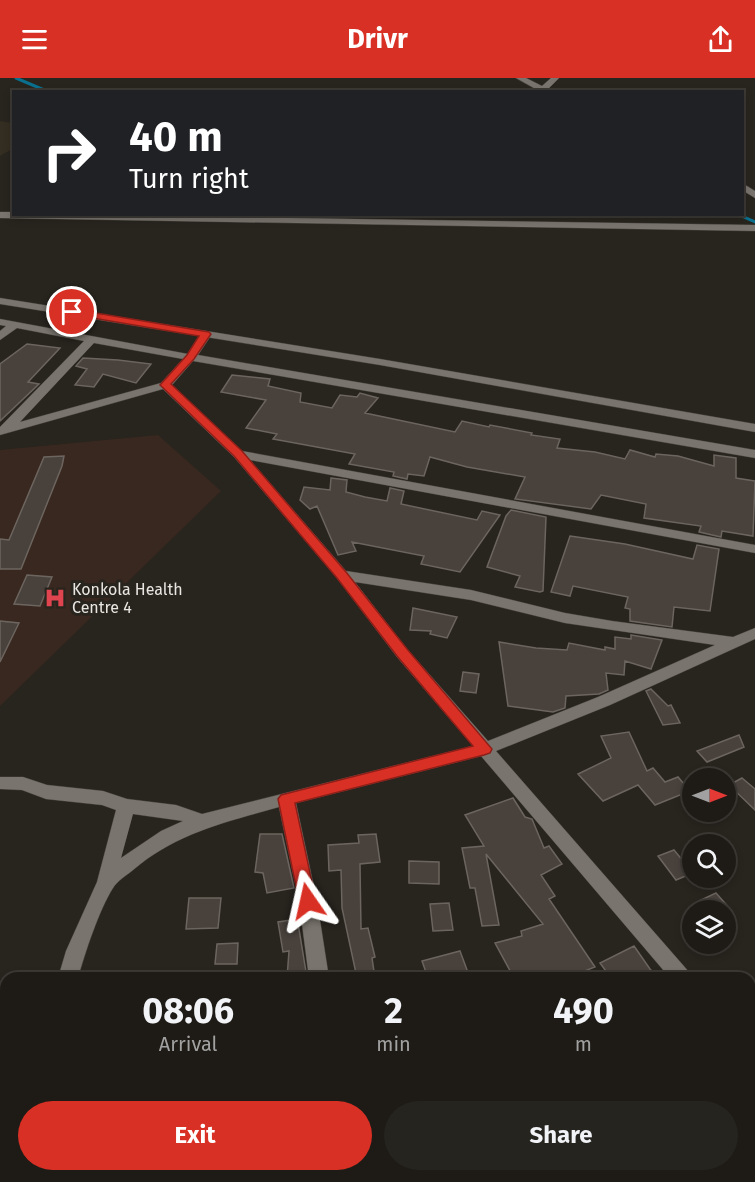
<!DOCTYPE html>
<style>
:root{--surface:#1e1b16;--page:#26241f;--text:#f1f3f6;--muted:#a1a1a1;--line:#3c3935;--accent:#d93025}
body{margin:0;font-family:"Fira Sans",sans-serif;background:var(--page);color:var(--text);height:100vh;display:flex;flex-direction:column;font-size:22px;white-space:nowrap}
*{box-sizing:border-box;margin:0}
p{font-size:20px;color:var(--muted)}
.icon{flex:none;width:33px;height:33px;fill:none;stroke:currentColor;stroke-width:2;stroke-linecap:round;stroke-linejoin:round}
.map{position:relative;flex:1;overflow:hidden}
.panel{position:absolute;left:0px;top:894px;width:756px;height:210px;display:flex;flex-direction:column;background:var(--surface);border-radius:18px 18px 0 0;box-shadow:0 3px 9px #0003,0 0 0 2px var(--line)}
.panel>*{flex:none}
.guide{position:absolute;left:12px;top:12px;width:732px;height:126px;border-radius:0px;box-shadow:0 3px 9px #0003,0 0 0 2px var(--line);background:#202124;color:#fff;overflow:hidden}
.needle{width:39px;rotate:90deg}
.tools{position:absolute;left:682px;top:690px;display:grid;gap:12px}
.tools a{display:grid;place-items:center;width:54px;height:54px;border-radius:50%;background:var(--surface);box-shadow:0 3px 9px #0003,0 0 0 2px var(--line);font-size:30px}
.pin{position:absolute;display:grid;place-items:center;width:51px;height:51px;color:#fff;margin:-26px;border:3px solid #fff;border-radius:50%;box-shadow:0 2px 6px #0007}
.me{position:absolute;width:66px;margin:-33px;rotate:349deg;stroke-linejoin:round;filter:drop-shadow(0 0 4px #0008)}
.turn{display:flex;align-items:center;gap:21px;height:126px;padding:0 18px;font-size:27px}
.turn .icon{width:78px;height:78px;stroke-width:2.5}
.turn b{display:block;font-size:42px;line-height:51px}
.eta{display:flex;justify-content:space-evenly;align-items:center;height:102px;text-align:center}
.eta b{font-size:36px;font-weight:700;line-height:42px}
.action{display:flex;gap:12px;margin-top:auto;padding:12px 18px}
.action a{flex:1;height:69px;border-radius:36px;background:var(--accent);color:#fff;font-size:24px;font-weight:700;line-height:69px;text-align:center}
.action a+a{background:var(--page);color:var(--text)}
header{display:flex;justify-content:space-between;align-items:center;height:78px;padding:0 18px;background:var(--accent);color:#fff;font-size:27px;font-weight:700}
.map>svg:first-child{display:block}
.built{fill:#342d21}
.medical{fill:#39281f}
.lines{fill:none;stroke-linecap:round;stroke-linejoin:round}
.stream{stroke:#0a708e;stroke-width:3}
.building{fill:#48413c;stroke:#6c655f;stroke-width:1.5}
.minor-casing{stroke:#45423c;stroke-width:1}
.tertiary-casing{stroke:#45423c;stroke-width:1}
.minor{fill:#79746d;fill-rule:evenodd}
.tertiary{fill:#79746d;fill-rule:evenodd}
.route{fill:#d93025;stroke:#8d1f18;stroke-width:1.5}
.labels{text-anchor:middle;dominant-baseline:central;stroke-width:6;stroke-linejoin:round;paint-order:stroke}
.poi-label{font-size:16px;fill:#e9e6e2;stroke:#28241e;text-anchor:start}
</style>
<header><svg class="icon" aria-label="menu" viewBox="0 0 24 24"><path d="M4 6h16M4 12h16M4 18h16"/></svg>Drivr<svg class="icon" aria-label="share" viewBox="0 0 24 24"><path d="M12 15V3M7 8l5-5 5 5M5 13v7h14v-7"/></svg></header>
<div class="map">
<svg width="755" height="1104" viewBox="0 0 755 1104">
<rect width="100%" height="100%" fill="#28241e"/>
<path class="built" d="M 0,43 L 13,45 L 14,70 L 0,78 Z"/>
<path class="medical" d="M 158,357 L 221,413 L 0,628 L 0,372 Z"/>
<g class="lines">
<path class="stream" d="M 16,0 L 49,14
M 737,136 L 755,144"/>
</g>
<path class="building" d="M 27,266 L 60,270 L 28,304 L 39,306 L 0,343 L 0,286 Z
M 83,280 L 118,282 L 151,286 L 136,305 L 103,296 L 94,309 L 75,307 L 87,291 L 76,288 Z
M 232,297 L 270,301 L 268,308 L 301,315 L 300,324 L 332,330 L 340,317 L 357,319 L 360,315 L 378,320 L 365,335 L 455,354 L 462,343 L 489,349 L 490,347 L 532,355 L 531,357 L 560,361 L 557,370 L 595,374 L 625,381 L 630,372 L 655,379 L 656,376 L 678,378 L 714,388 L 714,377 L 736,380 L 736,400 L 755,403 L 753,458 L 722,453 L 721,459 L 699,454 L 701,448 L 644,440 L 646,426 L 601,417 L 591,431 L 515,421 L 525,399 L 467,389 L 430,379 L 424,398 L 408,396 L 407,401 L 393,398 L 394,394 L 349,386 L 355,376 L 273,361 L 277,356 L 246,350 L 266,322 L 221,314 Z
M 64,378 L 62,388 L 21,491 L 0,491 L 0,461 L 9,462 L 44,379 Z
M 331,400 L 347,402 L 346,414 L 365,419 L 387,423 L 390,410 L 404,413 L 401,426 L 477,442 L 482,433 L 500,437 L 460,494 L 421,486 L 424,478 L 352,464 L 356,473 L 338,477 L 317,428 L 310,431 L 300,422 L 304,409 L 330,412 Z
M 511,432 L 546,439 L 543,513 L 540,514 L 515,509 L 520,498 L 487,489 L 506,438 Z
M 570,458 L 625,466 L 693,481 L 697,467 L 719,471 L 710,533 L 674,529 L 672,549 L 630,543 L 630,531 L 625,530 L 628,519 L 573,508 L 570,518 L 551,514 Z
M 27,497 L 52,499 L 40,528 L 14,526 Z
M 413,530 L 457,539 L 447,560 L 430,556 L 431,553 L 410,552 Z
M 0,543 L 19,545 L 0,584 Z
M 631,557 L 662,562 L 651,591 L 625,583 L 624,597 L 606,595 L 608,612 L 599,616 L 566,618 L 565,630 L 553,634 L 508,628 L 499,564 L 536,570 L 567,572 L 569,565 L 605,572 L 605,569 L 615,571 L 615,559 L 631,561 Z
M 463,594 L 479,596 L 476,615 L 460,613 Z
M 651,611 L 668,628 L 671,627 L 680,645 L 663,647 L 646,613 Z
M 629,654 L 647,693 L 653,690 L 665,704 L 678,699 L 690,713 L 655,727 L 638,707 L 603,723 L 578,696 L 611,680 L 601,658 Z
M 739,657 L 744,669 L 707,684 L 697,673 Z
M 742,700 L 755,711 L 755,732 L 729,707 Z
M 513,720 L 525,739 L 532,741 L 544,770 L 549,768 L 562,786 L 541,797 L 555,818 L 549,821 L 595,889 L 567,900 L 514,900 L 495,865 L 522,858 L 521,853 L 543,846 L 486,776 L 499,847 L 482,848 L 475,810 L 470,810 L 462,770 L 484,768 L 465,737 Z
M 260,756 L 282,756 L 294,810 L 267,815 L 263,795 L 255,794 Z
M 376,756 L 380,784 L 360,786 L 361,851 L 368,850 L 375,879 L 372,880 L 375,900 L 357,900 L 342,830 L 341,792 L 329,793 L 328,767 L 359,765 L 358,757 Z
M 674,772 L 693,795 L 676,802 L 658,778 Z
M 409,783 L 439,784 L 439,806 L 409,805 Z
M 716,815 L 731,832 L 707,832 L 699,823 Z
M 189,820 L 221,820 L 218,850 L 186,851 Z
M 449,825 L 453,852 L 433,853 L 430,826 Z
M 291,839 L 297,839 L 307,900 L 287,900 L 289,873 L 283,874 L 278,844 L 291,842 Z
M 238,865 L 237,886 L 215,886 L 217,866 Z
M 634,868 L 650,891 L 658,900 L 611,900 L 600,885 Z
M 460,873 L 470,900 L 428,900 L 422,883 Z"/>
<g class="lines">
<defs>
<path id="minor" d="M 516,0 L 526,0 L 542,8 L 551,0 L 559,0 L 548,11 L 552,14 L 541,14 Z
M 742,105 L 755,113 L 755,120 L 742,112 Z
M 0,134 L 14,134 L 14,136 L 755,147 L 755,153 L 0,140 Z
M 0,241 L 188,276 L 202,254 L 206,253 L 212,256 L 198,277 L 755,372 L 755,380 L 193,283 L 172,307 L 242,373 L 755,467 L 755,475 L 250,382 L 346,493 L 471,512 L 565,535 L 612,543 L 733,559 L 755,550 L 755,561 L 610,627 L 496,673 L 689,894 L 692,900 L 670,900 L 481,678 L 296,725 L 317,823 L 329,900 L 309,900 L 299,823 L 279,729 C 226,744 176,755 133,792 C 127,797 117,803 113,810 C 99,832 85,875 78,900 L 58,900 L 66,873 L 97,804 L 116,732 L 102,727 L 46,721 L 22,712 L 0,711 L 0,699 L 23,699 L 47,707 L 103,713 L 127,721 L 176,727 L 202,736 L 473,668 L 397,579 L 337,500 L 234,379 L 163,311 L 0,357 L 0,349 L 84,263 L 17,250 L 0,262 L 0,253 L 6,248 L 0,247 ZM 94,265 L 183,281 L 161,305 L 20,344 ZM 355,504 L 471,522 L 565,545 L 715,567 L 598,619 L 488,663 L 407,571 ZM 133,736 L 183,743 L 161,753 L 121,780 Z
M 750,969 L 755,971 L 755,994 L 750,992 Z
M 6,1027 L 6,1049 L 0,1051 L 0,1029 Z
M 444,1098 L 479,1098 L 477,1104 L 442,1104 Z
M 562,1098 L 586,1098 L 588,1104 L 564,1104 Z"/>
<path id="tertiary" d="M 0,220 L 380,281 L 755,346 L 755,354 L 380,287 L 0,226 Z"/>
</defs>
<use href="#minor" class="minor-casing"/>
<use href="#tertiary" class="tertiary-casing"/>
<use href="#minor" class="minor"/>
<use href="#tertiary" class="tertiary"/>
</g>
<path class="route" d="M 72,231 L 209,254 L 211,256 L 194,281 L 171,306 L 242,373 L 346,494 L 407,571 L 492,671 L 490,675 L 484,677 L 295,725 L 316,823 L 314,828 L 308,830 L 302,828 L 299,823 L 278,721 L 281,717 L 473,668 L 397,578 L 337,500 L 234,378 L 160,307 L 187,277 L 199,258 L 69,236 L 69,232 Z"/>
<defs>
<symbol id="hospital-bare" viewBox="-9 -9 18 18"><path d="M-5-5h3v3.5h4V-5h3V5h-3V1.5h-4V5h-3Z" fill="#e0444e" stroke="#28241e" stroke-width="2.5" paint-order="stroke"/></symbol>
</defs>
<g fill-rule="evenodd">
<use href="#hospital-bare" x="40" y="505" width="30" height="30"/>
</g>
<g class="labels">
<g class="poi-label">
<text x="72" y="511">Konkola Health<tspan x="72" dy="18">Centre 4</tspan></text>
</g>
</g>
</svg>
<div class="tools">
<a><svg class="needle" viewBox="-14 -14 28 28"><path d="M0-13l5 13h-10z" fill="#e53935"/><path d="M0 13l5-13h-10z" fill="#a1a1a1"/></svg></a>
<a><svg class="icon" aria-label="search" viewBox="0 0 24 24"><circle cx="10" cy="10" r="6"/><path d="M15 15l6 6"/></svg></a>
<a><svg class="icon" aria-label="layers" viewBox="0 0 24 24"><path d="M12 4l9 5-9 5-9-5zM3 14l9 5 9-5"/></svg></a>
</div>
<div class="pin" style="left:72px;top:234px;background:#d93025"><svg class="icon" aria-label="arrive" viewBox="0 0 24 24"><path d="M6 21V4h12l-3 4 3 4H6"/></svg></div>
<svg class="me" style="left:308px;top:823px" viewBox="-20 -20 40 40"><path d="M0-17L14 15 0 8-14 15z" fill="#d93025" stroke="#fff" stroke-width="4"/></svg>
<div class="guide">
<div class="turn"><svg class="icon" aria-label="right" viewBox="0 0 24 24"><path d="M7 20v-9h11M14 6l5 5-5 5"/></svg><div><b>40 m</b>Turn right</div></div>
</div>
<section class="panel">
<div class="eta">
<div><b>08:06</b><p>Arrival</p></div>
<div><b>2</b><p>min</p></div>
<div><b>490</b><p>m</p></div>
</div>
<div class="action"><a>Exit</a><a>Share</a></div>
</section>
</div>
